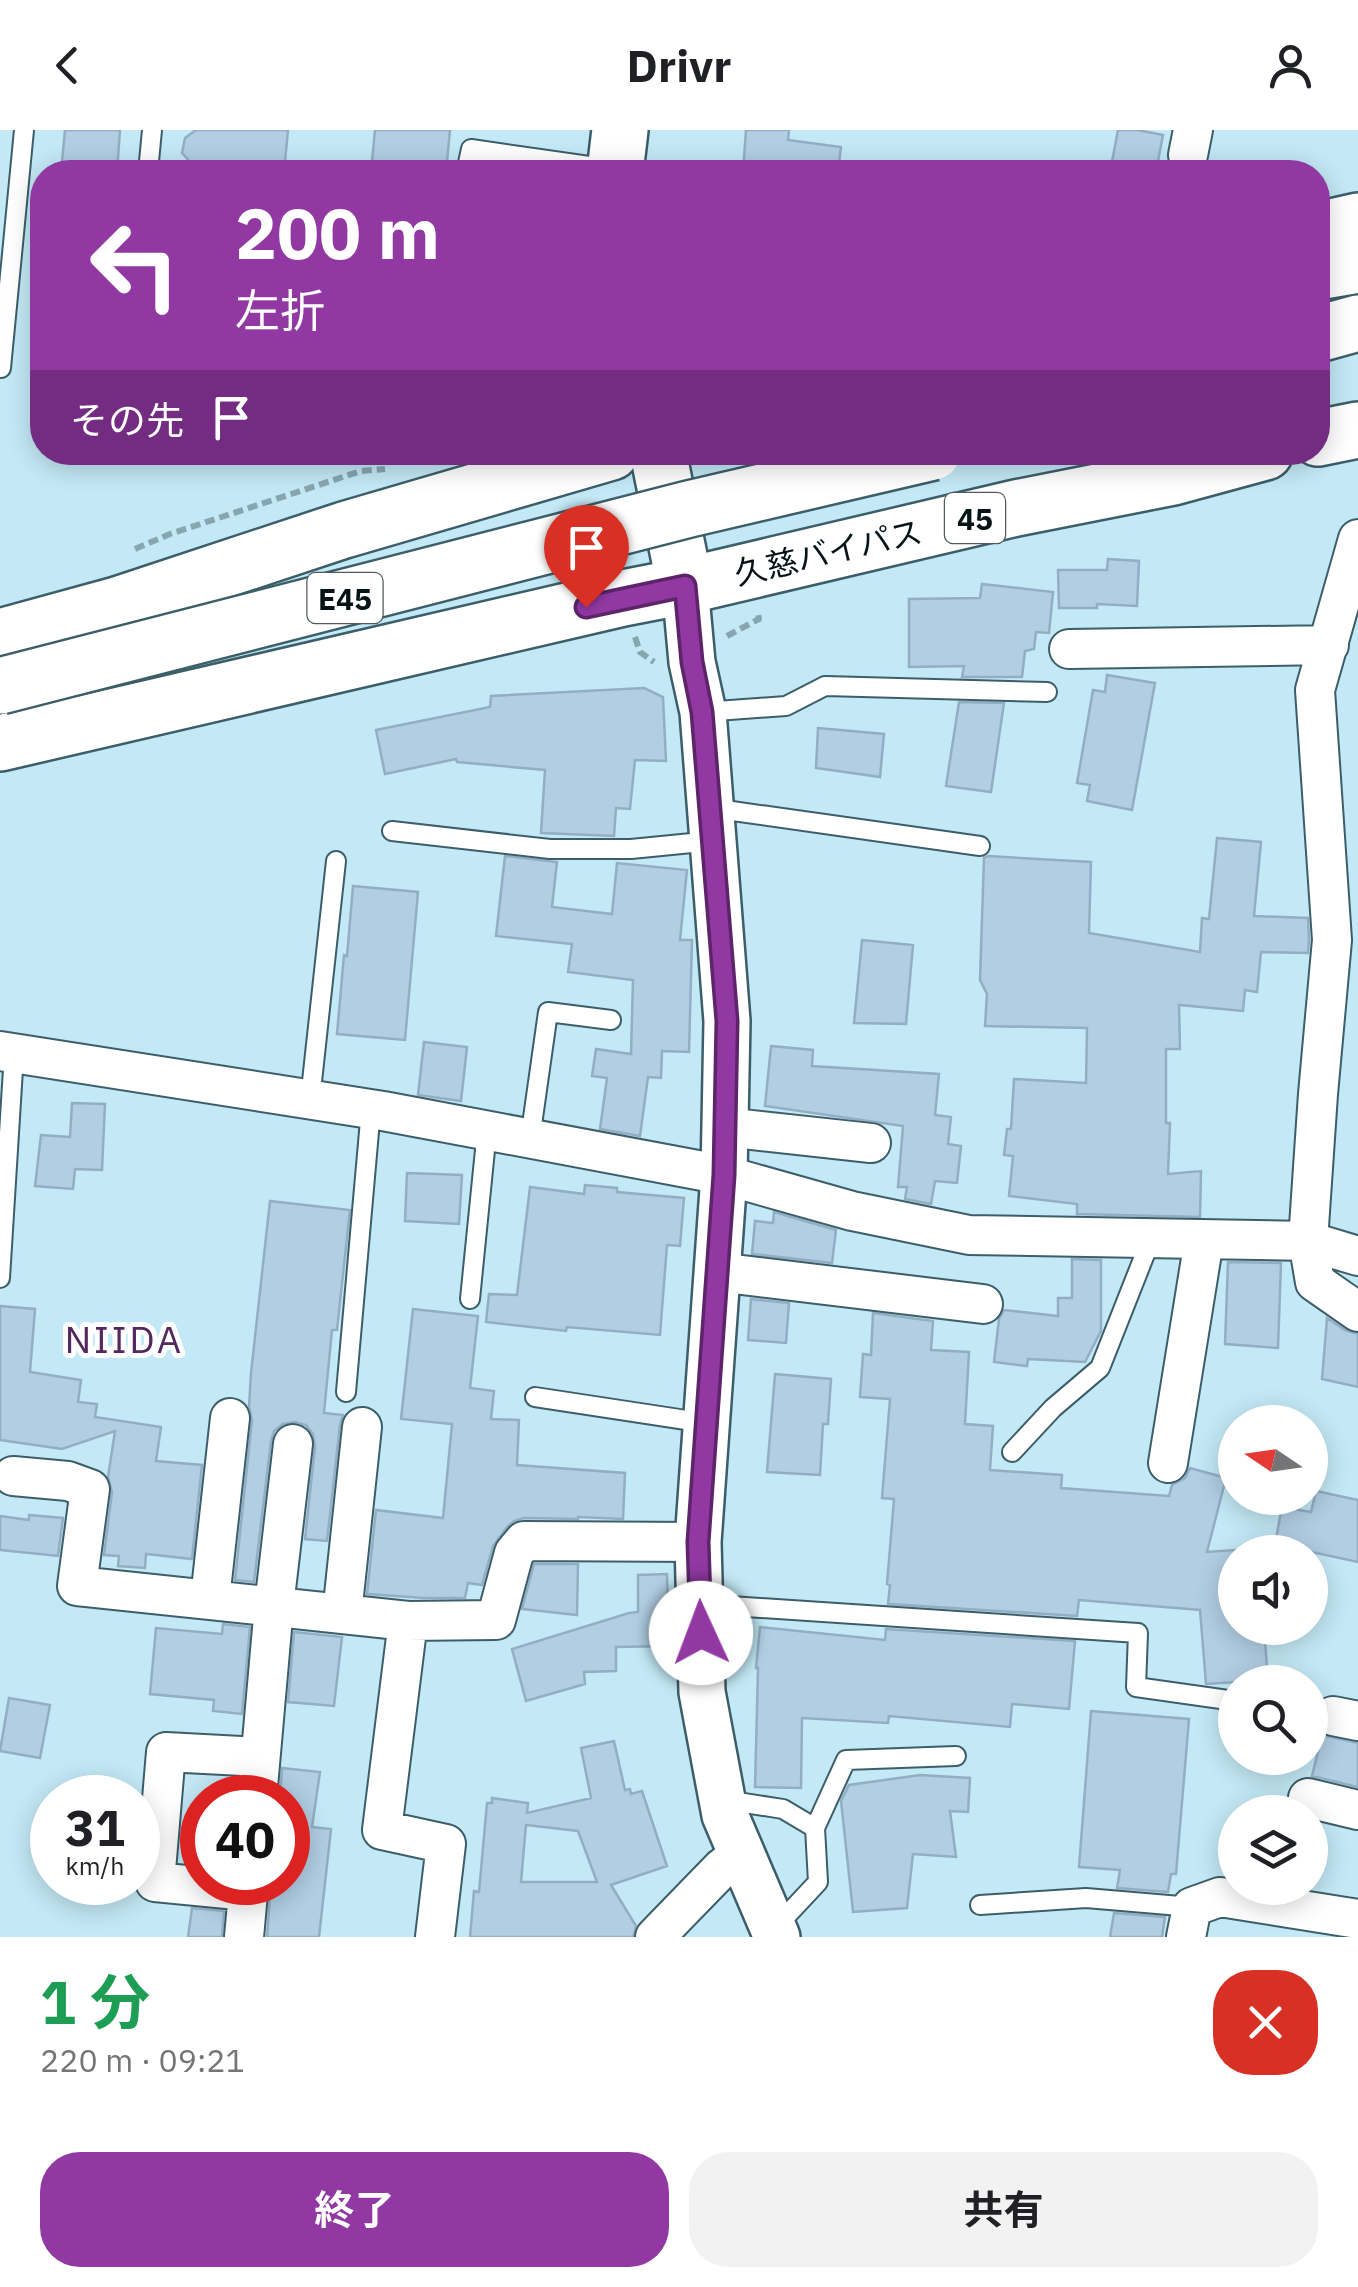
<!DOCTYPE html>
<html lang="ja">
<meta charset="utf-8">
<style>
:root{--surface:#fff;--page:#f2f2f2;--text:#202124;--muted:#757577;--accent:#9138a3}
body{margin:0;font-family:"IBM Plex Sans","Noto Sans JP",sans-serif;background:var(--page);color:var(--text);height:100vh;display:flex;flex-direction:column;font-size:38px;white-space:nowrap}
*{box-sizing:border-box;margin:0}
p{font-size:32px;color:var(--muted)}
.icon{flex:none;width:55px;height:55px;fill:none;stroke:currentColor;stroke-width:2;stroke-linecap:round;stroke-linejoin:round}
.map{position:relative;height:1807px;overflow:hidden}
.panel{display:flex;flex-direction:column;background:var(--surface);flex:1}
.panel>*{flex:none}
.banner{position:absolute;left:30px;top:30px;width:1300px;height:305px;border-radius:40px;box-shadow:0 5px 25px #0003;background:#9138a3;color:#fff;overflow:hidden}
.needle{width:65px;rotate:283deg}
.fabs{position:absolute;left:1218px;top:1275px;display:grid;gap:20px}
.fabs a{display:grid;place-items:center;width:110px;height:110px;border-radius:50%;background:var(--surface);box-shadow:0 5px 25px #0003;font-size:50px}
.speed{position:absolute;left:30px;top:1645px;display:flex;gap:20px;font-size:50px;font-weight:700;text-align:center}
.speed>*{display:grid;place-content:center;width:130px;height:130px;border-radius:50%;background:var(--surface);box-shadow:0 5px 25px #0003;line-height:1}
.speed small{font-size:25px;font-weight:400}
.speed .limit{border:15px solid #d22;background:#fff;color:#111}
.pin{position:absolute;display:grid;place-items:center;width:85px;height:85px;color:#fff;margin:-102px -42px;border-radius:50% 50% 50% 0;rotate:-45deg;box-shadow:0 0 10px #0007}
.pin .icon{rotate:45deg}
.me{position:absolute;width:110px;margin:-55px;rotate:358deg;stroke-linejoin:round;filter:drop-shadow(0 0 8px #0008)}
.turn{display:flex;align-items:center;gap:35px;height:210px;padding:0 40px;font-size:45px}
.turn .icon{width:130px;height:130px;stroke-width:2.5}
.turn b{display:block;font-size:70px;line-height:85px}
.then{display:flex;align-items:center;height:95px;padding:0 40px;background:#0003;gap:20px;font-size:38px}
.round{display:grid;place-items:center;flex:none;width:105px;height:105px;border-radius:40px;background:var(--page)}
.headline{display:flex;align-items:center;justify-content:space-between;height:170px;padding:0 40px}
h1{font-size:60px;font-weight:700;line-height:75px;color:#1e9e55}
.button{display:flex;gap:20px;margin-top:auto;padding:20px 40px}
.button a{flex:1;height:115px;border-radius:40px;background:var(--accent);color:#fff;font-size:40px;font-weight:700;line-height:115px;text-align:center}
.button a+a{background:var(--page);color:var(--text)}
header{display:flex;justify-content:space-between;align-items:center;height:130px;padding:0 40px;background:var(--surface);font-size:45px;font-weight:700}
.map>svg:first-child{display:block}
.building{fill:#b1cee3;stroke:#93aec3;stroke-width:2.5;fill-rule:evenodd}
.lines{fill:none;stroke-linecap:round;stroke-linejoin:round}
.service-casing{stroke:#3c5e69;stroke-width:22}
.minor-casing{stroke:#3c5e69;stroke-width:42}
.tertiary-casing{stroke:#3c5e69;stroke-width:50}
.trunk-casing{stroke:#3c5e69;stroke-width:60}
.motorway-casing{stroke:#3c5e69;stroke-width:60}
.path{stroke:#87a6b0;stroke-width:6;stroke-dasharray:10 5;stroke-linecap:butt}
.service{stroke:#fff;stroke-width:18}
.minor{stroke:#fff;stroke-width:38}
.tertiary{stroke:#fff;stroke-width:45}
.trunk{stroke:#fff;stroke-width:55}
.motorway{stroke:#fff;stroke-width:55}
.motorway-bridge-casing{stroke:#3c5e69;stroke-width:60;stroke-linecap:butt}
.motorway-bridge{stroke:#fff;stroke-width:55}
.route-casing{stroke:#5e246a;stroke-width:25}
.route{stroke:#9138a3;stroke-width:18}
.labels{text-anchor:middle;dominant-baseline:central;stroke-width:10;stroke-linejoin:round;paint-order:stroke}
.shield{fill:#fff;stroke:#515a5d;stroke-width:2.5}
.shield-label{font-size:30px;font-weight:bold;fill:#061418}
.street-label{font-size:32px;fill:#061418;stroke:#fff}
.quarter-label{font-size:38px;letter-spacing:2.5px;fill:#53285d;stroke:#fff}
</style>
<header><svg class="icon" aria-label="back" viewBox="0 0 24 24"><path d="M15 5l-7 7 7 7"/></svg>Drivr<svg class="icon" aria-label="person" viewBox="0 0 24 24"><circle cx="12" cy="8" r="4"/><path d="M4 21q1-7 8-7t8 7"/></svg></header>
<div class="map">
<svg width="1358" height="1807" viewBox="0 0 1358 1807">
<rect width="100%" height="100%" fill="#c3e9f6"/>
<path class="building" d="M 65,0 L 120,0 L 117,42 L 61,42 Z
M 196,0 L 288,0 L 284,42 L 190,42 L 191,33 L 182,23 L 185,8 Z
M 375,0 L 450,0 L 446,42 L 371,42 Z
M 746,0 L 789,0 L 788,10 L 841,17 L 838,42 L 743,42 Z
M 1118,0 L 1138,0 L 1163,5 L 1156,42 L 1110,42 Z
M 1108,429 L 1139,431 L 1137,476 L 1097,474 L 1097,478 L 1059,478 L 1058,440 L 1107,440 Z
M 982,454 L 1053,462 L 1049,503 L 1036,502 L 1034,519 L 1025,521 L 1022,547 L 962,547 L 964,536 L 909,537 L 909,469 L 980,468 Z
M 1107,545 L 1155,553 L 1132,680 L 1087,671 L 1090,655 L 1077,653 L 1093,560 L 1105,562 Z
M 644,558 L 663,567 L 666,631 L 635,630 L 630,679 L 616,678 L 614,706 L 541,703 L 545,640 L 457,632 L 456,629 L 385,644 L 376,600 L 490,577 L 491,566 Z
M 959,572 L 1004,573 L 991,662 L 946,656 Z
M 818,598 L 884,604 L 880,647 L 816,638 Z
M 1217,708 L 1261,712 L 1254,786 L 1308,788 L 1309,810 L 1308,823 L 1261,822 L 1257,862 L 1245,860 L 1243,881 L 1179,875 L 1180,919 L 1166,919 L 1166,993 L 1170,993 L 1168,1044 L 1201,1041 L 1200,1087 L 1077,1084 L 1077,1074 L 1009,1066 L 1013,1026 L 1004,1025 L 1007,999 L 1011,999 L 1014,949 L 1086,953 L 1087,898 L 985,896 L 987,864 L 980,850 L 984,728 L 988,726 L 1091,732 L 1089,803 L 1200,822 L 1202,788 L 1209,789 Z
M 505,726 L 557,732 L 552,777 L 612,784 L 617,733 L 687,740 L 680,810 L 692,810 L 689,922 L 662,921 L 661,948 L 648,947 L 640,1006 L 600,999 L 607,948 L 592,946 L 596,919 L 631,924 L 633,850 L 568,842 L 572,814 L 496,806 Z
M 353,756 L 418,762 L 405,910 L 337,904 L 344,825 L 347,826 Z
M 862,810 L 913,815 L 906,894 L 854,893 Z
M 424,912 L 467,917 L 461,971 L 418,965 Z
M 771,916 L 813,920 L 812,936 L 939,944 L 935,985 L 951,987 L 948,1014 L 961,1016 L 957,1053 L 935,1051 L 931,1074 L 905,1069 L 907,1057 L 898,1057 L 903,996 L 765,976 Z
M 72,973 L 105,974 L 102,1040 L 75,1039 L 73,1059 L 35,1056 L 41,1005 L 70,1007 Z
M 407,1043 L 462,1045 L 459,1094 L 405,1091 Z
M 585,1055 L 617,1058 L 617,1062 L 684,1068 L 680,1116 L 667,1115 L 660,1205 L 567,1197 L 566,1201 L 486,1192 L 489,1164 L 517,1165 L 530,1057 L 584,1064 Z
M 270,1071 L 350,1080 L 337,1200 L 332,1200 L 324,1283 L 343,1285 L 340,1295 L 327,1411 L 305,1409 L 315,1317 L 313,1304 L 306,1295 L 295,1292 L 283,1294 L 274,1301 L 271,1311 L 254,1452 L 235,1450 L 252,1290 L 249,1277 L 251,1243 Z
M 774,1082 L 836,1100 L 832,1133 L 752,1124 L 755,1091 L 773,1093 Z
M 1072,1129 L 1101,1130 L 1101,1201 L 1085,1232 L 1028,1229 L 1027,1236 L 994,1232 L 999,1189 L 1004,1180 L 1058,1186 L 1058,1168 L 1072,1168 Z
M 1228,1132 L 1281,1133 L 1278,1218 L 1225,1214 Z
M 751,1169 L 789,1173 L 786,1213 L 748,1210 Z
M 0,1176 L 35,1179 L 30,1242 L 81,1250 L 78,1272 L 97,1274 L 95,1287 L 161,1297 L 156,1331 L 202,1335 L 192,1429 L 146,1424 L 145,1438 L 118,1436 L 119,1426 L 104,1425 L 112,1362 L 108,1347 L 115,1301 L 62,1319 L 0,1310 Z
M 413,1179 L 478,1186 L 470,1258 L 494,1261 L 491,1289 L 519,1290 L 517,1335 L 625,1343 L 623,1389 L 578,1387 L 578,1389 L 524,1388 L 514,1391 L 507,1397 L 493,1416 L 482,1455 L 468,1453 L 465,1468 L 424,1468 L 367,1464 L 376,1380 L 443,1388 L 452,1294 L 401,1289 Z
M 873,1183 L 933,1191 L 931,1220 L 969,1222 L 965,1294 L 993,1296 L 990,1340 L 1062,1345 L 1061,1358 L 1169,1366 L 1172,1355 L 1185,1348 L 1190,1338 L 1226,1348 L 1207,1422 L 1235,1420 L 1235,1498 L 1264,1498 L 1268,1550 L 1206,1554 L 1200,1480 L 1079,1470 L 1077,1486 L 888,1474 L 890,1455 L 887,1454 L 894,1369 L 882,1368 L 890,1269 L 860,1267 L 863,1224 L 871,1225 Z
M 1327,1188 L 1345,1200 L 1358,1204 L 1358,1257 L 1322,1249 Z
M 775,1244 L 831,1249 L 828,1294 L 823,1294 L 820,1345 L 767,1342 Z
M 1316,1361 L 1358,1370 L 1358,1432 L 1275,1414 L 1282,1377 L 1311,1382 Z
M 29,1385 L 63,1388 L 58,1426 L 0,1420 L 0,1386 L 29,1390 Z
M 534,1434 L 578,1434 L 577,1485 L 522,1479 Z
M 667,1444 L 669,1516 L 616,1517 L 616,1541 L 584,1542 L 585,1554 L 526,1571 L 512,1519 L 629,1483 L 638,1482 L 638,1445 Z
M 223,1494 L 250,1497 L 242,1584 L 213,1581 L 214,1570 L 150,1564 L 156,1498 L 222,1504 Z
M 760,1497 L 885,1510 L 886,1499 L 1075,1511 L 1069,1579 L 1012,1574 L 1010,1597 L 889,1586 L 888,1593 L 802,1588 L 801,1658 L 755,1657 L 758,1538 L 756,1538 Z
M 294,1502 L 342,1507 L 334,1576 L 288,1572 Z
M 9,1568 L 50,1575 L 40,1628 L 0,1621 Z
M 1091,1581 L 1189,1589 L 1176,1744 L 1171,1744 L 1168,1762 L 1117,1758 L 1120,1740 L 1079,1737 Z
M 1322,1605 L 1358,1613 L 1358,1657 L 1312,1646 Z
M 614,1611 L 625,1660 L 630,1659 L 631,1664 L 642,1661 L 667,1736 L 611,1755 L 636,1796 L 633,1807 L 470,1807 L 474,1761 L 479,1762 L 487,1673 L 492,1673 L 492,1668 L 528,1673 L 527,1683 L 591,1668 L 581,1618 ZM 526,1695 L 578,1701 L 597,1752 L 521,1752 Z
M 282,1638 L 320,1642 L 312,1697 L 331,1699 L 319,1807 L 267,1807 L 271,1752 L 288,1752 L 288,1668 L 280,1668 Z
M 920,1645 L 970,1648 L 968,1682 L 950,1681 L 956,1727 L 913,1724 L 907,1778 L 853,1782 L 841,1671 L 849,1655 Z
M 192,1778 L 224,1781 L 222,1807 L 188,1807 Z
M 1114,1783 L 1165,1787 L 1162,1807 L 1110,1807 Z"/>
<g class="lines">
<defs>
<path id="service" d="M 148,42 L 152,0
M 466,42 L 471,19 L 610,39
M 1,238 L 24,0
M 703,582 L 786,576 L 825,556 L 1047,562
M 711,678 L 980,716
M 392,701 L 550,719 L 631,719 L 712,711
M 310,970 L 336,731
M 530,1009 L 548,882 L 611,890
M 0,1148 L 14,923
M 470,1169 L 487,1000
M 346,1262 L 371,979
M 535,1267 L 706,1293
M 1012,1322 L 1053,1278 L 1100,1238 L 1151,1109
M 701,1474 L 1138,1503 L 1136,1557 L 1235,1571
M 725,1670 L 783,1679 L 815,1698 L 818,1752 L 774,1799
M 815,1698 L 846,1630 L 956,1626
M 980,1775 L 1086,1768 L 1192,1777"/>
<path id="minor" d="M 1188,25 L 1193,0
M 1358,409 L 1315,560 L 1332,810 L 1318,964 L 1308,1111 L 1315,1152 L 1358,1182
M 1069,519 L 1329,515
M 0,921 L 383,981 L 724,1045 L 852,1081 L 969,1105 L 1308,1111 L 1358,1126
M 725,997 L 871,1013
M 717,1142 L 983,1174
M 1168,1333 L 1204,1110
M 13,1346 L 68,1351 L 90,1359 L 77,1456 L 408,1491 L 496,1490 L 514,1423 L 524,1411 L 698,1412
M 210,1469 L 230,1288
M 342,1484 L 362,1297
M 408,1491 L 382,1700 L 446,1714 L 435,1807
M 1333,1586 L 1358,1591
M 257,1668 L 274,1476 L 293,1314
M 1308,1668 L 1358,1680
M 248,1761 L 155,1752 L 166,1622 L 260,1627
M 244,1807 L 249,1752
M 655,1807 L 722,1738 L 741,1724
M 1186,1807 L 1192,1777 L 1220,1767 L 1358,1789"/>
<path id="tertiary" d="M 685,456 L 692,532 L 703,582 L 727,891 L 724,1045 L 698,1412 L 702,1562 L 725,1685 L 777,1807"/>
<path id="trunk" d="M 615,42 L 620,0
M 1318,100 L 1358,91
M 1318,308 L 1358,300
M 658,322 L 685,456 L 1016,378 L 1173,347 L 1265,322"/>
<path id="motorway" d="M 1318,142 L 1358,135
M 1318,204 L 1358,193
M 0,507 L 117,475 L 344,400 L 611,322
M 0,613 L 623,468 L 685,456"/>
</defs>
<use href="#service" class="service-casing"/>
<use href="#minor" class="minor-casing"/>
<use href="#tertiary" class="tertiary-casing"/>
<use href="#trunk" class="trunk-casing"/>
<use href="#motorway" class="motorway-casing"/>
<path class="path" d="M 135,419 L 170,404 L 361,341 L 385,339
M 727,506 L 759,489 L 758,483
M 635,507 L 640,522 L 654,532"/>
<use href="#service" class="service"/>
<use href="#minor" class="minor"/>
<use href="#tertiary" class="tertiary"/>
<use href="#trunk" class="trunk"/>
<use href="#motorway" class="motorway"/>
<defs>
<path id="motorway-bridge" d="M 0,556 L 689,379 L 933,322"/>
</defs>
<use href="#motorway-bridge" class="motorway-bridge-casing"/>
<use href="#motorway-bridge" class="motorway-bridge"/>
</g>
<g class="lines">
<defs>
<path id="route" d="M 586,477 L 685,456 L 692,532 L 702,582 L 727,891 L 724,1045 L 698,1412 L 701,1503"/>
</defs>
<use href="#route" class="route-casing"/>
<use href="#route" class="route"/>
</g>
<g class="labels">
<g class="shield">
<rect x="945" y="363" width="60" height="50" rx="8"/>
<rect x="307.5" y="443" width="75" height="50" rx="8"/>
</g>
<g class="shield-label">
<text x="975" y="388">45</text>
<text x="345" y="468">E45</text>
</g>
<g class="street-label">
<text transform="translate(828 422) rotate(-13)">久慈バイパス</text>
</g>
<g class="quarter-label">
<text x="124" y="1208">NIIDA</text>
</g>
</g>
</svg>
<div class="fabs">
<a><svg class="needle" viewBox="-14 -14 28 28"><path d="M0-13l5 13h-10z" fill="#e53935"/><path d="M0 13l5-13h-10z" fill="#757577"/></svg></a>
<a><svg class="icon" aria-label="sound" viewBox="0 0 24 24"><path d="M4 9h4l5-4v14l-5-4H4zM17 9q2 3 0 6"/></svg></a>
<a><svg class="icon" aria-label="search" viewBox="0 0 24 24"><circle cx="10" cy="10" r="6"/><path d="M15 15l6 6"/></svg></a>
<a><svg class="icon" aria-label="layers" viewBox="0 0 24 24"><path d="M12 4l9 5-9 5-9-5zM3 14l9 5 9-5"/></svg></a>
</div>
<div class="speed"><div>31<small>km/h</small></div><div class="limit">40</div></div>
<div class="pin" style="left:586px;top:477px;background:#d93025"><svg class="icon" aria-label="arrive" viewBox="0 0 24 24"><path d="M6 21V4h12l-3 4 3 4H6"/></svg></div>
<svg class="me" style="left:701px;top:1503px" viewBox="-20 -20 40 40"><circle r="19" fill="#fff"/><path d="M0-13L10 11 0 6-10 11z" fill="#9138a3"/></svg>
<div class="banner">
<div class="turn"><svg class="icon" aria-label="left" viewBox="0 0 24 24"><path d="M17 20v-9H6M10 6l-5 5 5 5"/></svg><div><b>200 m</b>左折</div></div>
<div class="then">その先<svg class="icon" aria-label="arrive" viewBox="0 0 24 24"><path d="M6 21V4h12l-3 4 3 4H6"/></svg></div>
</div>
</div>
<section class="panel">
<div class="headline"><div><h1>1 分</h1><p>220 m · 09:21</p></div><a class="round" style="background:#d93025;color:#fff"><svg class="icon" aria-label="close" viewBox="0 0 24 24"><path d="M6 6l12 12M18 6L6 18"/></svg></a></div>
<div class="button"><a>終了</a><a>共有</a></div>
</section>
